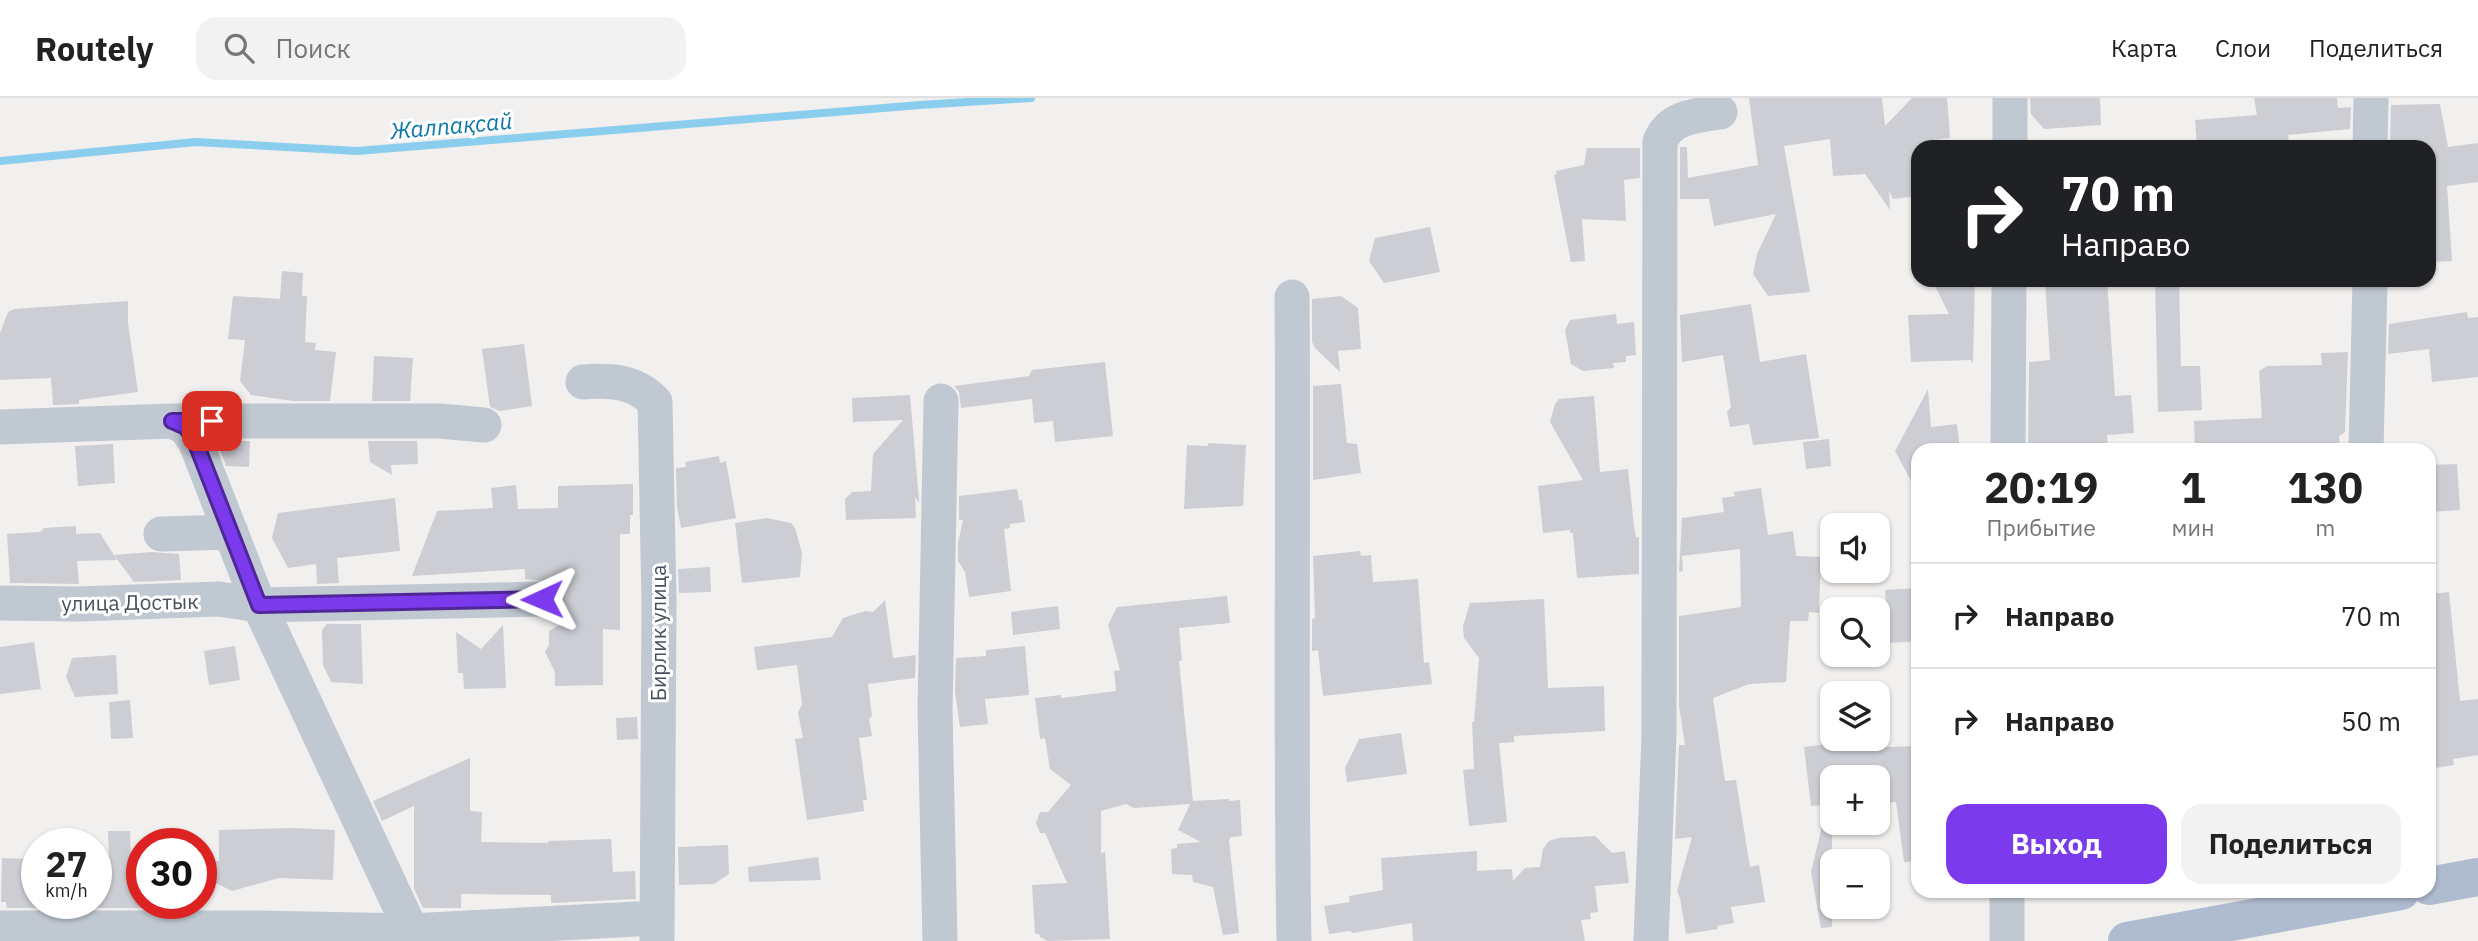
<!DOCTYPE html>
<html lang="ru">
<meta charset="utf-8">
<style>
:root{--surface:#fff;--page:#f2f2f2;--text:#222;--muted:#767676;--line:#e0e0e0;--accent:#7c3aed}
body{margin:0;font-family:"IBM Plex Sans",sans-serif;background:var(--page);color:var(--text);height:100vh;display:flex;flex-direction:column;font-size:26px;white-space:nowrap}
*{box-sizing:border-box;margin:0}
p{font-size:23px;color:var(--muted)}
.icon{flex:none;width:38px;height:38px;fill:none;stroke:currentColor;stroke-width:2;stroke-linecap:round;stroke-linejoin:round}
.map{position:relative;flex:1;overflow:hidden}
.details{position:absolute;left:1911px;top:345px;width:525px;height:455px;display:flex;flex-direction:column;background:var(--surface);border-radius:21px;box-shadow:0 2px 5px #0004}
.details>*{flex:none}
.banner{position:absolute;left:1911px;top:42px;width:525px;height:147px;border-radius:21px;box-shadow:0 2px 5px #0004;background:#202124;color:#fff;overflow:hidden}
.tools{position:absolute;left:1820px;top:415px;display:grid;gap:14px}
.tools a{display:grid;place-items:center;width:70px;height:70px;border-radius:14px;background:var(--surface);box-shadow:0 2px 5px #0004;font-size:35px}
.speed{position:absolute;left:21px;top:730px;display:flex;gap:14px;font-size:35px;font-weight:700;text-align:center}
.speed>*{display:grid;place-content:center;width:91px;height:91px;border-radius:50%;background:var(--surface);box-shadow:0 2px 5px #0004;line-height:1}
.speed small{font-size:18px;font-weight:400}
.speed .limit{border:10px solid #d22;background:#fff;color:#111}
.pin{position:absolute;display:grid;place-items:center;width:60px;height:60px;color:#fff;margin:-30px;border-radius:14px;box-shadow:0 4px 10px #0006}
.me{position:absolute;width:77px;margin:-38px;rotate:269deg;stroke-linejoin:round;filter:drop-shadow(0 0 5px #0008)}
.turn{display:flex;align-items:center;gap:24px;height:147px;padding:0 35px;font-size:32px}
.turn .icon{width:91px;height:91px;stroke-width:2.5}
.turn b{display:block;font-size:49px;line-height:60px}
.eta{display:flex;justify-content:space-evenly;align-items:center;height:119px;text-align:center}
.eta b{font-size:42px;font-weight:700;line-height:49px}
.button{display:flex;gap:14px;margin-top:auto;padding:14px 35px}
.button a{flex:1;height:80px;border-radius:21px;background:var(--accent);color:#fff;font-size:28px;font-weight:700;line-height:80px;text-align:center}
.button a+a{background:var(--page);color:var(--text)}
ul{padding:0;list-style:none}
li{display:flex;align-items:center;gap:21px;height:105px;padding:0 35px;border-top:2px solid var(--line)}
li div{flex:1}
li b{display:block;font-size:26px}
li em{font-style:normal}
header{display:flex;align-items:center;gap:42px;box-sizing:border-box;height:98px;padding:0 35px;background:var(--surface);border-bottom:2px solid var(--line)}
header strong{font-size:33px}
nav{display:flex;gap:38px;margin-inline-start:auto;font-size:24px}
.search{width:490px;height:63px;background:var(--page);display:flex;align-items:center;gap:18px;box-sizing:border-box;padding:0 24px;border-radius:21px;color:var(--muted);font-size:26px}
.map>svg:first-child{display:block}
.lines{fill:none;stroke-linecap:round;stroke-linejoin:round}
.stream{stroke:#8bcdec;stroke-width:8}
.building{fill:#ccced4}
.minor{stroke:#c0c8d1;stroke-width:35}
.major{stroke:#afbbce;stroke-width:38}
.route-casing{stroke:#51269a;stroke-width:18}
.route{stroke:#7c3aed;stroke-width:12}
.labels{text-anchor:middle;dominant-baseline:central;stroke-width:6;stroke-linejoin:round;paint-order:stroke}
.street-label{font-size:21px;fill:#47505d;stroke:#fff}
.water-label{font-size:23px;font-style:italic;fill:#0c77aa;stroke:#fff}
</style>
<header>
<strong>Routely</strong>
<div class="search"><svg class="icon" aria-label="search" viewBox="0 0 24 24"><circle cx="10" cy="10" r="6"/><path d="M15 15l6 6"/></svg>Поиск</div>
<nav><a>Карта</a><a>Слои</a><a>Поделиться</a></nav>
</header>
<div class="map">
<svg width="2478" height="843" viewBox="0 0 2478 843">
<rect width="100%" height="100%" fill="#f2efef"/>
<g class="lines">
<path class="stream" d="M 0,63 L 196,44 L 357,53 L 920,7 L 1031,0"/>
</g>
<path class="building" d="M 1749,0 L 1882,0 L 1885,28 L 1912,0 L 1947,0 L 1950,40 L 1932,42 L 1932,47 L 1918,48 L 1918,98 L 1893,101 L 1889,93 L 1890,112 L 1865,76 L 1833,78 L 1830,41 L 1784,48 L 1810,194 L 1768,198 L 1753,176 L 1757,156 L 1776,116 L 1714,128 L 1709,101 L 1680,101 L 1680,49 L 1687,49 L 1688,80 L 1758,67 Z
M 2030,0 L 2100,0 L 2101,27 L 2044,31 L 2031,16 Z
M 2254,0 L 2337,0 L 2338,10 L 2351,9 L 2350,31 L 2288,37 L 2289,44 L 2247,49 L 2197,49 L 2195,22 L 2257,17 Z
M 2440,6 L 2448,49 L 2478,45 L 2478,84 L 2447,88 L 2452,163 L 2429,164 L 2429,49 L 2390,49 L 2391,7 Z
M 1587,50 L 1640,50 L 1640,80 L 1624,82 L 1626,123 L 1582,121 L 1585,163 L 1571,164 L 1554,77 L 1557,76 L 1556,73 L 1584,67 Z
M 1430,129 L 1440,174 L 1384,185 L 1369,163 L 1375,140 Z
M 282,173 L 303,175 L 302,198 L 307,198 L 305,244 L 316,245 L 315,252 L 336,254 L 330,303 L 293,303 L 251,297 L 240,283 L 245,242 L 228,241 L 233,198 L 280,201 Z
M 1932,182 L 1975,182 L 1973,265 L 1971,262 L 1911,264 L 1908,217 L 1949,216 Z
M 2045,182 L 2107,182 L 2115,298 L 2131,297 L 2134,335 L 2107,337 L 2108,352 L 2028,352 L 2029,264 L 2050,262 Z
M 2155,182 L 2179,182 L 2181,268 L 2200,268 L 2202,312 L 2158,314 Z
M 1341,198 L 1358,210 L 1361,251 L 1338,253 L 1340,274 L 1315,250 L 1312,244 L 1312,201 Z
M 128,203 L 128,225 L 138,294 L 79,302 L 79,306 L 53,307 L 51,280 L 0,282 L 0,235 L 8,214 L 14,211 Z
M 1751,206 L 1760,264 L 1806,256 L 1819,340 L 1753,347 L 1749,326 L 1730,329 L 1727,314 L 1731,309 L 1723,257 L 1682,264 L 1680,217 Z
M 2467,214 L 2468,220 L 2478,219 L 2478,279 L 2432,284 L 2429,251 L 2388,256 L 2389,226 Z
M 1616,216 L 1617,226 L 1634,224 L 1636,257 L 1626,258 L 1626,264 L 1613,265 L 1614,270 L 1583,273 L 1571,266 L 1565,232 L 1570,222 Z
M 524,246 L 532,308 L 500,313 L 490,309 L 482,251 Z
M 2348,254 L 2345,334 L 2339,338 L 2340,352 L 2269,352 L 2269,347 L 2195,350 L 2194,323 L 2262,320 L 2259,273 L 2267,268 L 2322,267 L 2321,255 Z
M 374,258 L 413,260 L 410,303 L 372,303 Z
M 1105,264 L 1113,338 L 1055,344 L 1053,323 L 1034,325 L 1032,301 L 961,310 L 959,294 L 954,288 L 1029,278 L 1032,272 Z
M 1341,286 L 1347,345 L 1357,346 L 1361,375 L 1313,382 L 1313,288 Z
M 1928,291 L 1931,329 L 1957,326 L 1960,352 L 1918,352 L 1918,396 L 1895,353 Z
M 910,297 L 919,402 L 919,405 L 915,399 L 916,420 L 846,422 L 845,401 L 852,394 L 871,393 L 873,356 L 903,322 L 853,324 L 852,300 Z
M 1594,298 L 1600,374 L 1628,371 L 1634,428 L 1636,439 L 1639,439 L 1639,476 L 1577,480 L 1573,435 L 1570,435 L 1570,432 L 1543,435 L 1538,388 L 1583,382 L 1550,324 L 1555,306 L 1559,301 Z
M 1829,341 L 1831,368 L 1806,371 L 1803,344 Z
M 217,343 L 250,343 L 249,369 L 226,368 Z
M 368,343 L 417,343 L 418,366 L 391,367 L 392,377 L 370,364 Z
M 1208,345 L 1246,347 L 1243,408 L 1184,411 L 1187,347 L 1208,348 Z
M 113,346 L 115,385 L 78,388 L 75,348 Z
M 719,358 L 720,365 L 726,363 L 736,420 L 681,430 L 677,409 L 676,370 L 686,369 L 685,364 Z
M 2457,366 L 2460,412 L 2429,414 L 2429,367 Z
M 633,386 L 633,417 L 630,417 L 630,436 L 620,436 L 620,532 L 603,531 L 603,587 L 555,588 L 555,574 L 545,554 L 549,547 L 549,533 L 563,525 L 563,485 L 525,481 L 525,471 L 412,478 L 437,413 L 493,410 L 491,390 L 516,387 L 518,411 L 558,410 L 558,388 Z
M 1761,390 L 1768,437 L 1793,433 L 1796,458 L 1821,459 L 1819,515 L 1809,514 L 1808,523 L 1790,523 L 1786,584 L 1749,586 L 1713,600 L 1725,683 L 1736,682 L 1750,769 L 1759,767 L 1765,804 L 1731,809 L 1734,825 L 1717,828 L 1718,831 L 1686,836 L 1680,800 L 1677,793 L 1692,739 L 1675,741 L 1679,647 L 1685,647 L 1679,608 L 1679,518 L 1741,509 L 1740,451 L 1682,458 L 1683,473 L 1679,474 L 1682,420 L 1724,414 L 1722,400 L 1735,398 L 1734,394 Z
M 1017,391 L 1019,402 L 1022,402 L 1025,424 L 1010,426 L 1010,430 L 1004,431 L 1011,493 L 969,499 L 965,474 L 958,463 L 958,445 L 963,422 L 959,422 L 959,398 Z
M 395,400 L 400,453 L 337,460 L 339,485 L 317,486 L 316,466 L 288,470 L 272,440 L 278,415 Z
M 767,420 L 791,425 L 795,430 L 802,455 L 800,479 L 742,485 L 735,425 Z
M 76,428 L 76,436 L 100,435 L 117,462 L 77,463 L 79,486 L 10,485 L 7,436 L 40,434 L 44,430 Z
M 1360,453 L 1361,458 L 1371,457 L 1373,484 L 1418,481 L 1424,565 L 1429,564 L 1432,586 L 1323,598 L 1318,552 L 1312,553 L 1312,521 L 1315,520 L 1313,458 Z
M 152,454 L 179,456 L 181,482 L 134,484 L 114,457 Z
M 710,469 L 711,494 L 679,495 L 678,471 Z
M 1918,490 L 1918,543 L 1889,545 L 1885,492 Z
M 2449,494 L 2460,603 L 2478,601 L 2478,657 L 2453,661 L 2454,667 L 2429,671 L 2429,496 Z
M 1227,498 L 1230,525 L 1179,530 L 1182,563 L 1179,563 L 1193,703 L 1229,701 L 1229,703 L 1240,702 L 1242,738 L 1231,739 L 1229,742 L 1239,835 L 1223,837 L 1213,789 L 1193,784 L 1192,777 L 1172,776 L 1171,751 L 1177,750 L 1177,746 L 1201,744 L 1178,732 L 1190,706 L 1134,710 L 1126,706 L 1101,713 L 1101,755 L 1105,754 L 1110,841 L 1048,843 L 1040,839 L 1039,836 L 1035,836 L 1032,787 L 1067,785 L 1045,735 L 1040,735 L 1036,725 L 1040,714 L 1048,714 L 1071,687 L 1050,671 L 1045,640 L 1040,641 L 1035,600 L 1061,597 L 1061,600 L 1116,593 L 1114,573 L 1120,572 L 1108,527 L 1117,509 Z
M 1544,501 L 1548,590 L 1604,588 L 1605,633 L 1514,638 L 1514,644 L 1499,645 L 1507,724 L 1469,728 L 1463,672 L 1474,671 L 1472,624 L 1474,624 L 1479,560 L 1464,540 L 1463,528 L 1470,505 Z
M 885,502 L 893,560 L 916,557 L 915,580 L 868,586 L 872,618 L 869,621 L 872,638 L 859,640 L 867,702 L 863,702 L 864,713 L 807,722 L 795,641 L 803,640 L 798,615 L 802,606 L 797,567 L 757,572 L 754,549 L 832,539 L 843,520 L 865,513 L 873,514 Z
M 1058,508 L 1060,531 L 1013,537 L 1011,514 Z
M 327,526 L 361,526 L 363,586 L 331,584 L 323,567 L 322,532 Z
M 503,527 L 506,590 L 464,591 L 463,575 L 458,575 L 456,534 L 481,551 Z
M 34,544 L 41,591 L 0,596 L 0,549 Z
M 235,548 L 240,582 L 209,587 L 204,553 Z
M 1025,548 L 1029,597 L 985,601 L 988,626 L 960,629 L 955,594 L 956,560 L 986,558 L 986,552 Z
M 116,557 L 118,596 L 75,599 L 66,579 L 72,560 Z
M 130,602 L 133,640 L 111,641 L 109,604 Z
M 637,619 L 638,641 L 617,642 L 616,620 Z
M 1401,635 L 1407,676 L 1347,684 L 1345,670 L 1359,641 Z
M 1828,646 L 1828,651 L 1918,648 L 1918,763 L 1904,764 L 1896,704 L 1878,706 L 1878,679 L 1831,679 L 1832,706 L 1811,708 L 1804,649 Z
M 470,660 L 470,713 L 482,714 L 481,744 L 549,745 L 548,743 L 611,741 L 613,774 L 635,773 L 636,801 L 551,805 L 551,797 L 461,796 L 461,810 L 423,810 L 414,791 L 414,708 L 382,723 L 373,703 Z
M 1824,720 L 1832,721 L 1832,829 L 1821,830 L 1811,774 Z
M 293,730 L 335,732 L 333,782 L 279,780 L 232,793 L 201,778 L 201,764 L 219,763 L 219,732 Z
M 108,733 L 130,733 L 132,790 L 142,789 L 142,810 L 96,810 L 96,764 L 109,764 Z
M 1595,738 L 1612,755 L 1625,753 L 1629,785 L 1595,788 L 1598,814 L 1590,815 L 1591,821 L 1581,822 L 1585,843 L 1413,843 L 1412,825 L 1353,835 L 1350,833 L 1329,836 L 1324,808 L 1350,804 L 1349,798 L 1383,792 L 1381,760 L 1477,753 L 1477,773 L 1512,771 L 1513,783 L 1525,770 L 1540,769 L 1543,751 L 1549,743 L 1558,740 Z
M 728,747 L 729,776 L 714,786 L 679,787 L 678,749 Z
M 818,759 L 821,782 L 749,784 L 748,769 Z
M 2,760 L 31,761 L 30,775 L 37,775 L 37,810 L 7,810 L 6,804 L 1,804 Z"/>
<g class="lines">
<path class="minor" d="M 2010,49 L 2010,0
M 2370,49 L 2371,0
M 1292,199 C 1294,414 1290,628 1294,843
M 583,284 C 611,282 635,283 655,304 L 659,504 L 657,843
M 172,323 L 439,323 L 484,327
M 0,329 L 172,323 L 185,329 L 195,343 L 259,507 L 416,843
M 2008,352 L 2009,182
M 2366,352 L 2370,182
M 161,436 L 231,434
M 0,505 L 79,506 L 219,501 L 259,507 L 542,501
M 0,830 L 259,830 L 410,833 L 655,820
M 940,843 L 935,612 L 941,303
M 1651,843 L 1659,637 L 1660,44 C 1669,19 1697,17 1720,14
M 2007,843 L 2007,793"/>
<path class="major" d="M 2429,788 L 2478,779
M 2127,843 L 2401,793"/>
</g>
<g class="lines">
<defs>
<path id="route" d="M 212,323 L 172,323 L 186,329 L 195,343 L 259,507 L 542,501"/>
</defs>
<use href="#route" class="route-casing"/>
<use href="#route" class="route"/>
</g>
<g class="labels">
<g class="street-label">
<text transform="translate(130 504) rotate(-1)">улица Достык</text>
<text transform="translate(658 535) rotate(-90)">Бирлик улица</text>
</g>
<g class="water-label">
<text transform="translate(451 27) rotate(-5)">Жалпақсай</text>
</g>
</g>
</svg>
<div class="tools">
<a><svg class="icon" aria-label="sound" viewBox="0 0 24 24"><path d="M4 9h4l5-4v14l-5-4H4zM17 9q2 3 0 6"/></svg></a>
<a><svg class="icon" aria-label="search" viewBox="0 0 24 24"><circle cx="10" cy="10" r="6"/><path d="M15 15l6 6"/></svg></a>
<a><svg class="icon" aria-label="layers" viewBox="0 0 24 24"><path d="M12 4l9 5-9 5-9-5zM3 14l9 5 9-5"/></svg></a>
<a>+</a>
<a>−</a>
</div>
<div class="speed"><div>27<small>km/h</small></div><div class="limit">30</div></div>
<div class="pin" style="left:212px;top:323px;background:#d93025"><svg class="icon" aria-label="arrive" viewBox="0 0 24 24"><path d="M6 21V4h12l-3 4 3 4H6"/></svg></div>
<svg class="me" style="left:542px;top:501px" viewBox="-20 -20 40 40"><path d="M0-17L14 15 0 8-14 15z" fill="#7c3aed" stroke="#fff" stroke-width="4"/></svg>
<div class="banner">
<div class="turn"><svg class="icon" aria-label="right" viewBox="0 0 24 24"><path d="M7 20v-9h11M14 6l5 5-5 5"/></svg><div><b>70 m</b>Направо</div></div>
</div>
<section class="details">
<div class="eta">
<div><b>20:19</b><p>Прибытие</p></div>
<div><b>1</b><p>мин</p></div>
<div><b>130</b><p>m</p></div>
</div>
<ul>
<li><svg class="icon" aria-label="right" viewBox="0 0 24 24"><path d="M7 20v-9h11M14 6l5 5-5 5"/></svg><div><b>Направо</b></div><em>70 m</em></li>
<li><svg class="icon" aria-label="right" viewBox="0 0 24 24"><path d="M7 20v-9h11M14 6l5 5-5 5"/></svg><div><b>Направо</b></div><em>50 m</em></li>
</ul>
<div class="button"><a>Выход</a><a>Поделиться</a></div>
</section>
</div>
